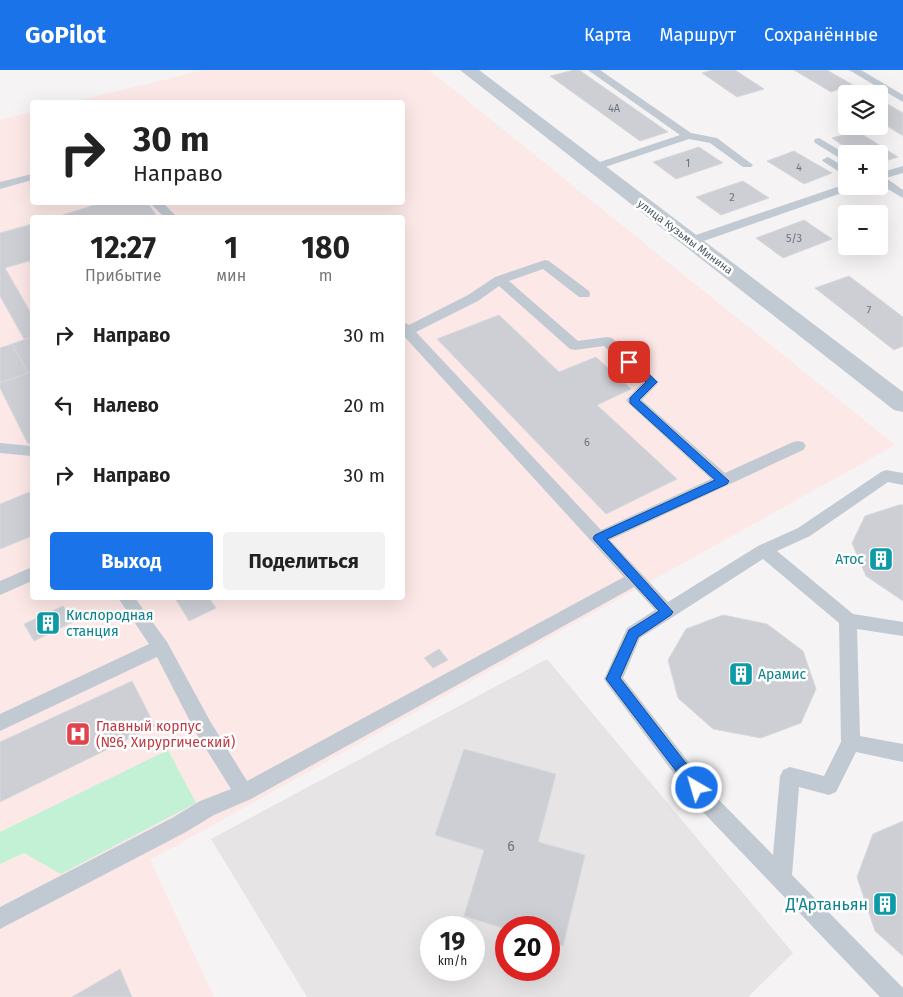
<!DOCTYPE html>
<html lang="ru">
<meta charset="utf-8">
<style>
:root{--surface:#fff;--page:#f2f2f2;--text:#222;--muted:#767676;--accent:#1a73e8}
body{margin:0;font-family:"Fira Sans",sans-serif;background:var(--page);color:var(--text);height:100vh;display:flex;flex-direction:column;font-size:19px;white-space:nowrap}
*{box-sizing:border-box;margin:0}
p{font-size:16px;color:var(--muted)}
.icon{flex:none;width:28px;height:28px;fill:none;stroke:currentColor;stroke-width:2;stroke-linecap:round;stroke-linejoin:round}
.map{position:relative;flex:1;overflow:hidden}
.side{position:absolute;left:30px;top:145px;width:375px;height:385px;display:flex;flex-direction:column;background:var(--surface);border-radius:5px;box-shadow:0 5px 20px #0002}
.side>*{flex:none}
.guide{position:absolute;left:30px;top:30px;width:375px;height:105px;border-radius:5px;box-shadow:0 5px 20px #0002;background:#fff;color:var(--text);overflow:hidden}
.tools{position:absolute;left:838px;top:15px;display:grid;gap:10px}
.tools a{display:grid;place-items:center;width:50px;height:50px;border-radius:5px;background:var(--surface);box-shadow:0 5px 20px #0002;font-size:25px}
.speed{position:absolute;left:420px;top:846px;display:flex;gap:10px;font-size:25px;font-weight:700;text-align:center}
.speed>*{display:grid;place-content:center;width:65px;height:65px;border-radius:50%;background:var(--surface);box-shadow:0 5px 20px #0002;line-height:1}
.speed small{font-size:12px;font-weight:400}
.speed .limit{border:8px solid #d22;background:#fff;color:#111}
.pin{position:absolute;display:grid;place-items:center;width:42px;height:42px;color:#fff;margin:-21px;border-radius:10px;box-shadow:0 2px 8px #0006}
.me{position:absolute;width:55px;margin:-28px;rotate:322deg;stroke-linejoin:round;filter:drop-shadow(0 0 4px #0008)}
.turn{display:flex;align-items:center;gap:18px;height:105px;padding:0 20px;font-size:22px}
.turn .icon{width:65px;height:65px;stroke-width:2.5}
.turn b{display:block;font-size:35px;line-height:42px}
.eta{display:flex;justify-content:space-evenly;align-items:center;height:85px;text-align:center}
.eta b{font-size:30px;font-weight:700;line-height:35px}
.action{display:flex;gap:10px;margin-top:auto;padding:10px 20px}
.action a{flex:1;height:58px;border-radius:5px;background:var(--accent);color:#fff;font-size:20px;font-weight:700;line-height:58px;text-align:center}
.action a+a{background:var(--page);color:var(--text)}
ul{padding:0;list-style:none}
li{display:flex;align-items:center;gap:15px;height:70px;padding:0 20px}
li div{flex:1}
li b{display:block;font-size:19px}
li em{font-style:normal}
header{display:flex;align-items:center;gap:30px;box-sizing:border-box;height:70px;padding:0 25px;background:var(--accent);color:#fff}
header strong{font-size:24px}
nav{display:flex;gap:28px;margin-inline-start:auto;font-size:18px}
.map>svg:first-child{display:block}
.education{fill:#e6e4e5;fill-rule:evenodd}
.medical{fill:#fce8e6;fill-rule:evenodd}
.green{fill:#c3f1d5}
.building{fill:#cdcfd5;stroke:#d7d9de}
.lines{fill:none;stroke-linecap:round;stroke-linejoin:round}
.service{fill:#c1cad2;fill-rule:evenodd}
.minor{fill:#c1cad2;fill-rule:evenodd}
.route{fill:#1a73e8;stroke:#114b97}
.labels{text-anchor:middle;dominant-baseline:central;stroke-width:5;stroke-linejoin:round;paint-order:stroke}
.number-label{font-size:11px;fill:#6b747e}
.far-street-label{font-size:11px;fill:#4a5661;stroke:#fff}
.culture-label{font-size:14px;fill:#0d838f;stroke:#fff;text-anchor:start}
.health-label{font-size:14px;fill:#be3a42;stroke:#fff;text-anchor:start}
.near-number-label{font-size:14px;fill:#6b747e}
.near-culture-label{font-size:16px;fill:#0d838f;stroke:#fff;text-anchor:end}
</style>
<header>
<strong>GoPilot</strong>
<nav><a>Карта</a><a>Маршрут</a><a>Сохранённые</a></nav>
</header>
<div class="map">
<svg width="903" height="927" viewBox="0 0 903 927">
<rect width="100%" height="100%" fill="#f5f3f3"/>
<path class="education" d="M 547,589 L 793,883 L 748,927 L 307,927 L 211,769 ZM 431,858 L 474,858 L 474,900 L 431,900 ZM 506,858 L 549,858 L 549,900 L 506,900 Z"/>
<path class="medical" d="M 205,0 L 429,0 L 895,375 L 150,790 L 214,927 L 0,927 L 0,50 L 32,42 L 32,132 L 402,132 L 402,32 L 72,32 ZM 32,148 L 402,148 L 402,528 L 32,528 Z"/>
<path class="green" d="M 168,680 L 196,733 L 61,804 L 24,783 L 0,794 L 0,762 Z"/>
<path class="building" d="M 574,0 L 579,0 L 668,62 L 640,71 L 550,6 Z
M 713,0 L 735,0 L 764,19 L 737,27 L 702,3 Z
M 794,0 L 827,0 L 853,15 L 831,22 Z
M 879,29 L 903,43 L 903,66 L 879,51 Z
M 857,61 L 898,87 L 879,93 L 879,84 L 855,84 L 832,68 Z
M 699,77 L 723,93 L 676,109 L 653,92 Z
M 794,81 L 811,91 L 832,103 L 804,114 L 767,91 Z
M 743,111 L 769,128 L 721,145 L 696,127 Z
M 104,132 L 147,132 L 158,148 L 53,148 Z
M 804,150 L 832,169 L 783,188 L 756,168 Z
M 32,154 L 32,190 L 5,198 L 32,245 L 32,267 L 24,269 L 0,226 L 0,163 Z
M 849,206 L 903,247 L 903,276 L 894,280 L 815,218 Z
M 499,245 L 559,302 L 596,287 L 631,319 L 597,335 L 677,409 L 606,444 L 437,269 Z
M 32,267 L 32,373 L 28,374 L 0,318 L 0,313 L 28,303 L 12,274 Z
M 12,274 L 28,303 L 0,313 L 0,278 Z
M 32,421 L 32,466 L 0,479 L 0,434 Z
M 899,435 L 903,435 L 903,531 L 866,506 L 852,473 L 865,446 Z
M 175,528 L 209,528 L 216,538 L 189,551 Z
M 63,536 L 73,552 L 34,571 L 24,554 Z
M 723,545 L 767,554 L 803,581 L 816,619 L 801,653 L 761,668 L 713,659 L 678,628 L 668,590 L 686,559 Z
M 439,579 L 448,590 L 433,598 L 424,588 Z
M 132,611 L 155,656 L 0,732 L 0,672 Z
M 464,679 L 556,704 L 538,772 L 585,785 L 563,876 L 549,872 L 549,858 L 506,859 L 464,846 L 484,780 L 435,765 Z
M 903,751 L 903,886 L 875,861 L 857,807 L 873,764 Z
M 120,899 L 132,927 L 72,927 Z"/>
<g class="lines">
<path class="service" d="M 588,0 L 600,0 L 691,63 L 717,68 L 753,95 L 751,97 L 743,97 L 710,73 L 689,69 L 599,99 L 591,99 L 589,97 L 591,95 L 680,65 Z
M 849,0 L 861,0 L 903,25 L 903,32 Z
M 819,68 L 846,84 L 846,92 L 815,73 L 814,71 L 815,69 Z
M 828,87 L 846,98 L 846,106 L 824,92 L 822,90 Z
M 903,96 L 903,103 L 886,108 L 903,120 L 903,128 L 879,114 L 879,103 Z
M 32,104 L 32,110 L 0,119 L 0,112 Z
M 846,114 L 846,116 L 858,116 L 856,118 L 695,174 L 691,175 L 685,171 L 687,168 Z
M 149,132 L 162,132 L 178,148 L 165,148 Z
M 545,190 L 549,191 L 589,221 L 590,224 L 589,227 L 579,227 L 543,199 L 509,211 L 578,271 L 607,267 L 612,268 L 659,312 L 642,330 L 725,403 L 793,372 L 798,371 L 803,372 L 806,376 L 803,380 L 610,470 L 668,532 L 758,476 L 798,458 L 881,402 L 886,400 L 903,403 L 903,415 L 888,412 L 810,466 L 777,481 L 853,544 L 903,552 L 903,566 L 857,559 L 860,666 L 903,674 L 903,692 L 856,682 L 836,722 L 829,725 L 799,717 L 792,805 L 903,918 L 903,927 L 880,927 L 702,741 L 607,614 L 604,609 L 627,558 L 655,540 L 634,517 L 251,729 L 214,745 L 186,762 L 0,859 L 0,837 L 172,748 L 200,731 L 231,719 L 196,663 L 157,587 L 0,661 L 0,644 L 149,574 L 118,528 L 135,528 L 167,572 L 210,651 L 247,711 L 624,507 L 402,264 L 402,251 L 409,255 L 468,225 L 495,207 ZM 499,216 L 570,279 L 575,280 L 604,276 L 643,312 L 626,330 L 628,333 L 711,409 L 601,460 L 416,262 L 478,231 ZM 763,489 L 839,553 L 841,672 L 824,706 L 790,697 L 783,700 L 780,706 L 773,785 L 716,727 L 623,608 L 640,568 Z
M 0,373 L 32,376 L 32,386 L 0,383 Z
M 32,497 L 32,511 L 0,525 L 0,511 Z"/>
<path class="minor" d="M 460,0 L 479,0 L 903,322 L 903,342 L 894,340 Z"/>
</g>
<path class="route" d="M 629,288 L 633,289 L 657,312 L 639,330 L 729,411 L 727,414 L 607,469 L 673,542 L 671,545 L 638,567 L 620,608 L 702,714 L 704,718 L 702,722 L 697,724 L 692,722 L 606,609 L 629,560 L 659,541 L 595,471 L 593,468 L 595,465 L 715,410 L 630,333 L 630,328 L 646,312 L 626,294 L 625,292 Z"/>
<defs>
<symbol id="building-square" viewBox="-11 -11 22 22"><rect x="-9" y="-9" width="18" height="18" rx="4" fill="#0f9aa8" stroke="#fff"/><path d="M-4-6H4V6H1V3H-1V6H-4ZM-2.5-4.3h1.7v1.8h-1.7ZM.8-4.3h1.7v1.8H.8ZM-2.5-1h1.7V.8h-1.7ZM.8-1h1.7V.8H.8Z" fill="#fff"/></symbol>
<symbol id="hospital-square" viewBox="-11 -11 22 22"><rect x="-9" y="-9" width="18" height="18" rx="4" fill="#e0444e" stroke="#fff"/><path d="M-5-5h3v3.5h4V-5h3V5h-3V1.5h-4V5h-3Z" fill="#fff"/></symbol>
</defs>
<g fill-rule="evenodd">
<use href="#building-square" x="867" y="475" width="28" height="28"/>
<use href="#building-square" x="34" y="539" width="28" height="28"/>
<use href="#building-square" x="727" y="590" width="28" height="28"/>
<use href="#hospital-square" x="64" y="650" width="28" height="28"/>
<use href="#building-square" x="871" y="820" width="28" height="28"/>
</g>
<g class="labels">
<g class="number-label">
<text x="614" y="38">4А</text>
<text x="688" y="93">1</text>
<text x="799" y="97">4</text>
<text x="732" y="127">2</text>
<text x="794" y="168">5/3</text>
<text x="869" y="240">7</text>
<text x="587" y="372">6</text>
</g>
<g class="far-street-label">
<text transform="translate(685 167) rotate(37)">улица Кузьмы Минина</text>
</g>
<g class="culture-label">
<text x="864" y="489" text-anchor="end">Атос</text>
<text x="66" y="545">Кислородная<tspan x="66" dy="16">станция</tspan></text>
<text x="758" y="604">Арамис</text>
</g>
<g class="health-label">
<text x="96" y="656">Главный корпус<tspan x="96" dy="16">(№6, Хирургический)</tspan></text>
</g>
<g class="near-number-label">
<text x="511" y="776">6</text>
</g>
<g class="near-culture-label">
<text x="868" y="834">Д'Артаньян</text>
</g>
</g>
</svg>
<div class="tools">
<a><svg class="icon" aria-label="layers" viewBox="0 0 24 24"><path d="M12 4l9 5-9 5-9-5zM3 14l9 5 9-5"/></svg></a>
<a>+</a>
<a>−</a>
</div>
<div class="speed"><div>19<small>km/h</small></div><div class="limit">20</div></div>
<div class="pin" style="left:629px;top:292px;background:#d93025"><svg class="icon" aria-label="arrive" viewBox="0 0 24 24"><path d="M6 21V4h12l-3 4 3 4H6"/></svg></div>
<svg class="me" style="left:697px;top:718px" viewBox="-20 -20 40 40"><circle r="17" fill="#1a73e8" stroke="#fff" stroke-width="3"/><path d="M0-11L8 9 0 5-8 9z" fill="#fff"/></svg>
<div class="guide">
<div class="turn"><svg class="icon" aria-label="right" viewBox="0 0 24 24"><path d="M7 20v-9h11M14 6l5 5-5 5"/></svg><div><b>30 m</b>Направо</div></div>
</div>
<section class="side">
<div class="eta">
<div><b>12:27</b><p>Прибытие</p></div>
<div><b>1</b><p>мин</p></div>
<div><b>180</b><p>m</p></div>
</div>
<ul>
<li><svg class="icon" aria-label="right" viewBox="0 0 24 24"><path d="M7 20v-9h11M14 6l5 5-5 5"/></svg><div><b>Направо</b></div><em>30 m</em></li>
<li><svg class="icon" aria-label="left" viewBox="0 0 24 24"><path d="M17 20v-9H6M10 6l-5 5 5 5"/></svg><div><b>Налево</b></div><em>20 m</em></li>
<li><svg class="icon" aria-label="right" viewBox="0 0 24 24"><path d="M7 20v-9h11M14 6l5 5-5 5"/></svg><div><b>Направо</b></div><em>30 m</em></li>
</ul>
<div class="action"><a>Выход</a><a>Поделиться</a></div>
</section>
</div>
